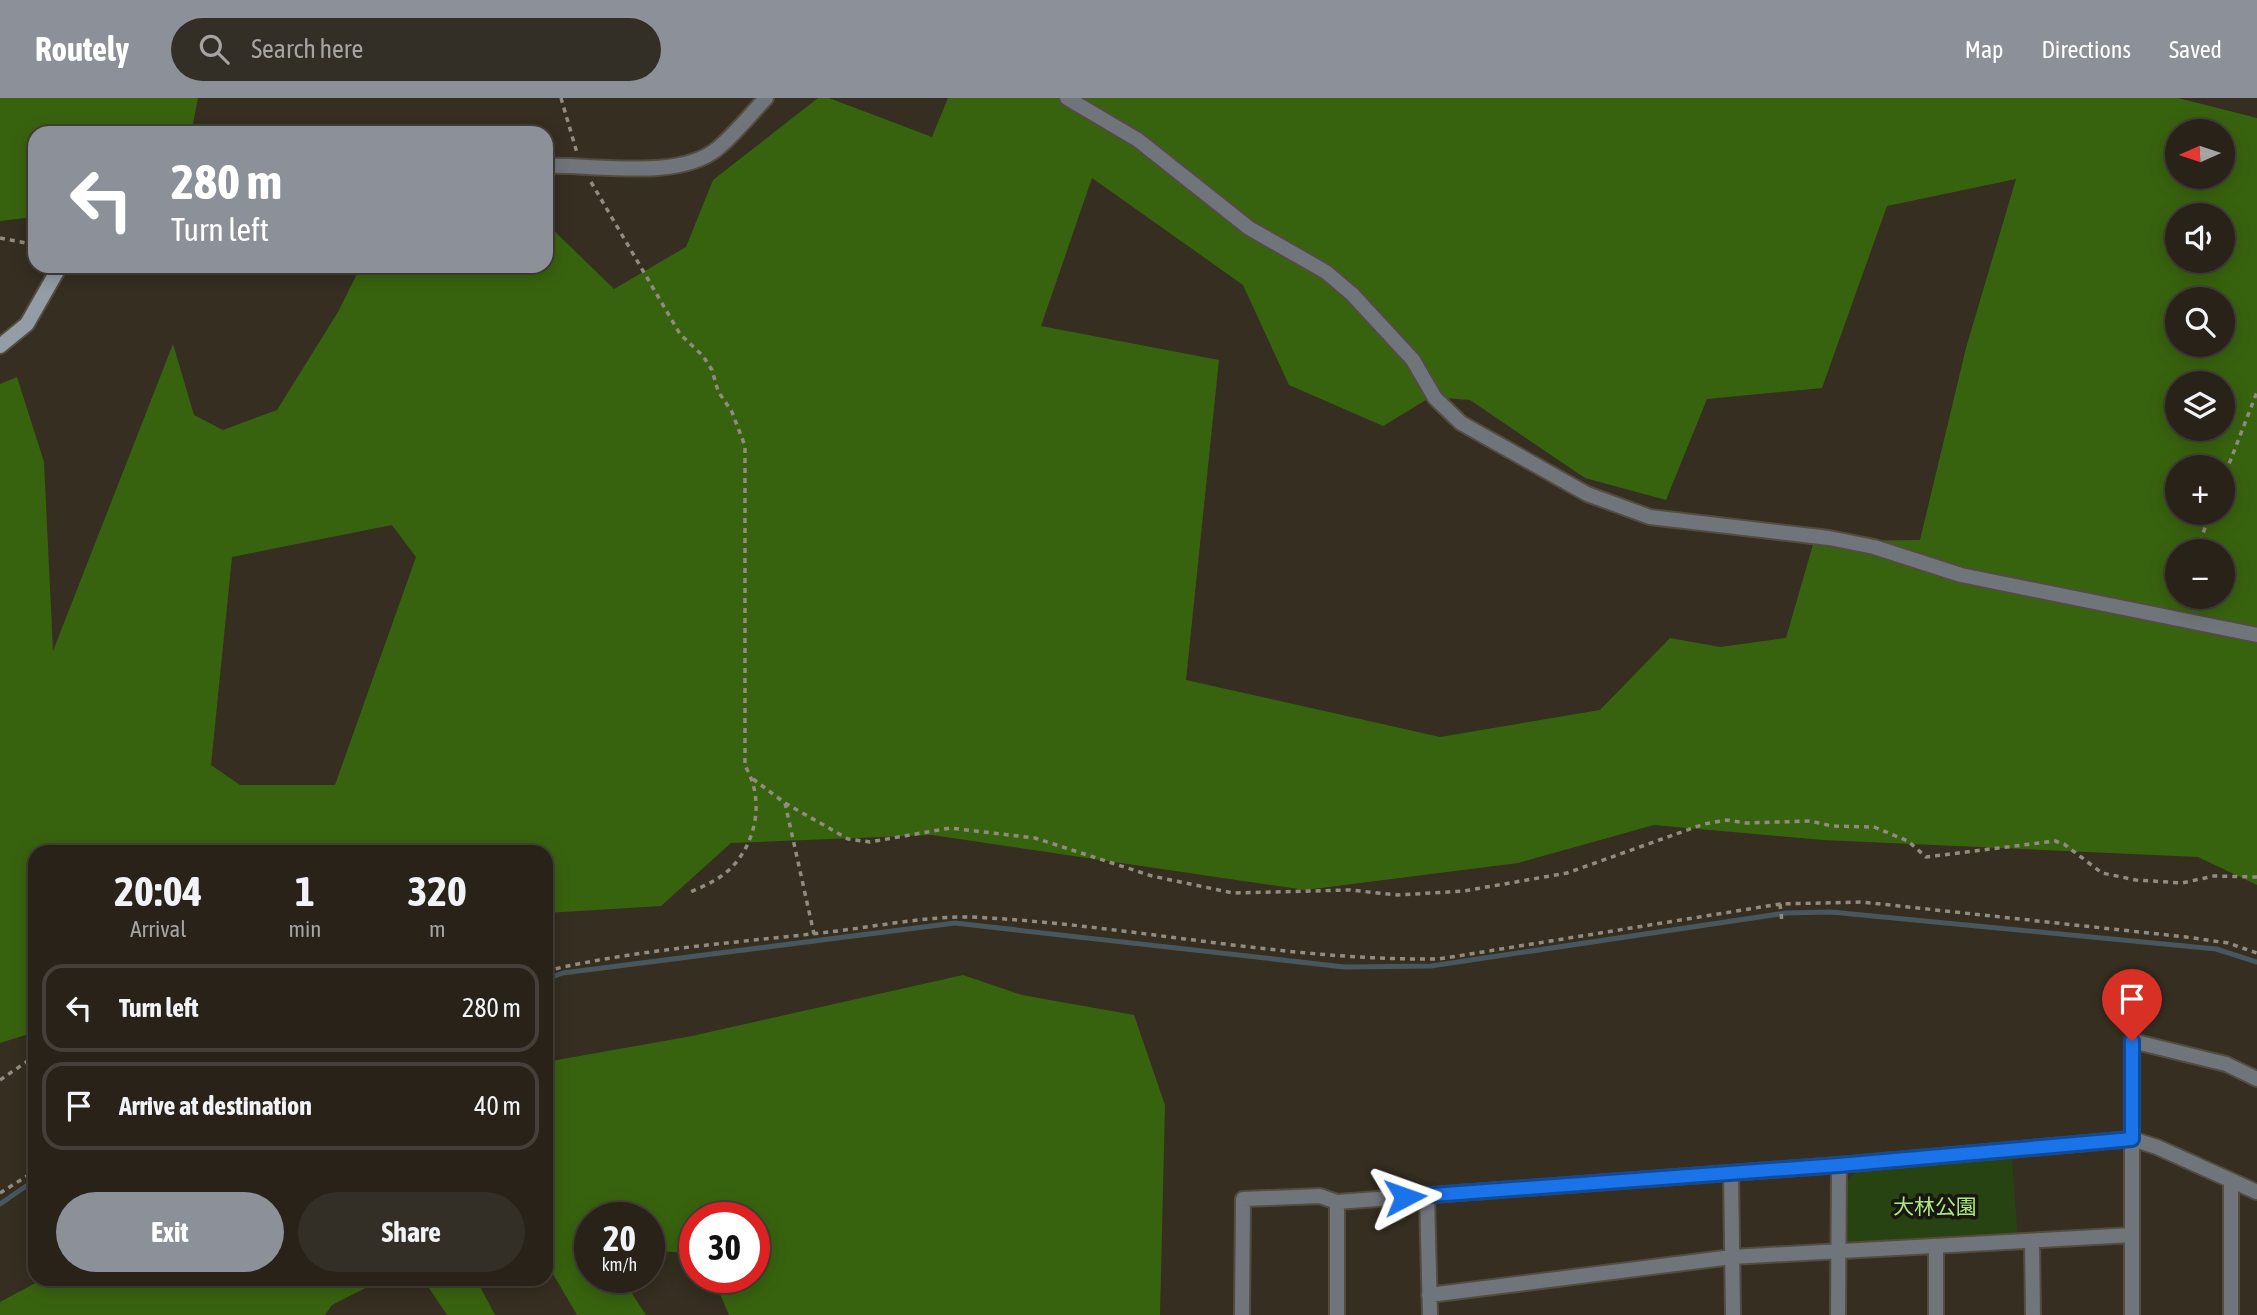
<!DOCTYPE html>
<meta charset="utf-8">
<style>
:root{--surface:#282219;--page:#342f26;--text:#f1f3f6;--muted:#a5a4a2;--line:#443f38;--accent:#8c9099}
body{margin:0;font-family:"Asap Condensed","Noto Sans JP",sans-serif;background:var(--page);color:var(--text);height:100vh;display:flex;flex-direction:column;font-size:26px;white-space:nowrap}
*{box-sizing:border-box;margin:0}
p{font-size:23px;color:var(--muted)}
.icon{flex:none;width:38px;height:38px;fill:none;stroke:currentColor;stroke-width:2;stroke-linecap:round;stroke-linejoin:round}
.map{position:relative;flex:1;overflow:hidden}
.side{position:absolute;left:28px;top:747px;width:525px;height:441px;display:flex;flex-direction:column;background:var(--surface);border-radius:21px;box-shadow:0 4px 18px #0003,0 0 0 2px var(--line)}
.side>*{flex:none}
.guide{position:absolute;left:28px;top:28px;width:525px;height:147px;border-radius:21px;box-shadow:0 4px 18px #0003,0 0 0 2px var(--line);background:#8c9099;color:#fff;overflow:hidden}
.needle{width:46px;rotate:267deg}
.buttons{position:absolute;left:2165px;top:21px;display:grid;gap:14px}
.buttons a{display:grid;place-items:center;width:70px;height:70px;border-radius:50%;background:var(--surface);box-shadow:0 4px 18px #0003,0 0 0 2px var(--line);font-size:35px}
.speed{position:absolute;left:574px;top:1104px;display:flex;gap:14px;font-size:35px;font-weight:700;text-align:center}
.speed>*{display:grid;place-content:center;width:91px;height:91px;border-radius:50%;background:var(--surface);box-shadow:0 4px 18px #0003,0 0 0 2px var(--line);line-height:1}
.speed small{font-size:18px;font-weight:400}
.speed .limit{border:10px solid #d22;background:#fff;color:#111}
.pin{position:absolute;display:grid;place-items:center;width:60px;height:60px;color:#fff;margin:-72px -30px;border-radius:50% 50% 50% 0;rotate:-45deg;box-shadow:0 0 7px #0007}
.pin .icon{rotate:45deg}
.me{position:absolute;width:77px;margin:-38px;rotate:86deg;stroke-linejoin:round;filter:drop-shadow(0 0 5px #0008)}
.turn{display:flex;align-items:center;gap:24px;height:147px;padding:0 28px;font-size:32px}
.turn .icon{width:91px;height:91px;stroke-width:2.5}
.turn b{display:block;font-size:49px;line-height:60px}
.eta{display:flex;justify-content:space-evenly;align-items:center;height:119px;text-align:center}
.eta b{font-size:42px;font-weight:700;line-height:49px}
.primary-button{display:flex;gap:14px;margin-top:auto;padding:14px 28px}
.primary-button a{flex:1;height:80px;border-radius:42px;background:var(--accent);color:#fff;font-size:28px;font-weight:700;line-height:80px;text-align:center}
.primary-button a+a{background:var(--page);color:var(--text)}
ul{padding:0;list-style:none}
li{display:flex;align-items:center;gap:21px;height:88px;margin:0 14px 10px;padding:0 14px;border:4px solid var(--line);border-radius:21px}
li div{flex:1}
li b{display:block;font-size:26px}
li em{font-style:normal}
header{display:flex;align-items:center;gap:42px;box-sizing:border-box;height:98px;padding:0 35px;background:var(--accent);color:#fff}
header strong{font-size:33px}
nav{display:flex;gap:38px;margin-inline-start:auto;font-size:24px}
.search{width:490px;height:63px;background:var(--page);display:flex;align-items:center;gap:18px;box-sizing:border-box;padding:0 24px;border-radius:38px;color:var(--muted);font-size:26px}
.map>svg:first-child{display:block}
.green{fill:#274311}
.forest{fill:#38630e;fill-rule:evenodd}
.lines{fill:none;stroke-linecap:round;stroke-linejoin:round}
.stream{stroke:#48565e;stroke-width:5}
.street-casing{stroke:#534c40;stroke-width:18}
.secondary-casing{stroke:#534c40;stroke-width:18}
.path{stroke:#918b80;stroke-width:3.5;stroke-dasharray:5 5;stroke-linecap:butt}
.street{stroke:#70757b;stroke-width:14}
.secondary{stroke:#949ca6;stroke-width:14}
.route-casing{stroke:#114b97;stroke-width:18}
.route{stroke:#1a73e8;stroke-width:12}
.labels{text-anchor:middle;dominant-baseline:central;stroke-width:7;stroke-linejoin:round;paint-order:stroke}
.park-label{font-size:21px;fill:#aae980;stroke:#1a1611}
</style>
<header>
<strong>Routely</strong>
<div class="search"><svg class="icon" aria-label="search" viewBox="0 0 24 24"><circle cx="10" cy="10" r="6"/><path d="M15 15l6 6"/></svg>Search here</div>
<nav><a>Map</a><a>Directions</a><a>Saved</a></nav>
</header>
<div class="map">
<svg width="2257" height="1217" viewBox="0 0 2257 1217">
<rect width="100%" height="100%" fill="#352e21"/>
<path class="green" d="M 2012,1058 L 2018,1143 L 1848,1146 L 1847,1084 L 1858,1070 Z"/>
<path class="forest" d="M 0,0 L 198,0 L 191,35 L 35,35 L 35,119 L 0,123 Z
M 818,0 L 829,0 L 932,39 L 948,0 L 2178,0 L 2257,20 L 2257,787 L 2198,759 L 1823,742 L 1654,727 L 1518,765 L 1305,792 L 932,737 L 731,745 L 661,808 L 546,815 L 546,754 L 35,754 L 35,934 L 0,945 L 0,286 L 17,279 L 44,364 L 53,553 L 173,246 L 194,317 L 223,332 L 277,312 L 338,214 L 361,168 L 546,168 L 546,125 L 614,191 L 686,149 L 713,82 ZM 2177,33 L 2222,33 L 2222,79 L 2177,79 ZM 1092,80 L 1243,187 L 1289,287 L 1383,328 L 1431,299 L 1470,302 L 1585,380 L 1666,402 L 1707,301 L 1822,290 L 1887,108 L 2016,81 L 1966,250 L 1920,442 L 1814,443 L 1786,540 L 1720,549 L 1670,540 L 1600,612 L 1440,639 L 1186,582 L 1219,262 L 1041,228 ZM 2177,117 L 2222,117 L 2222,163 L 2177,163 ZM 2177,201 L 2222,201 L 2222,247 L 2177,247 ZM 2177,285 L 2222,285 L 2222,331 L 2177,331 ZM 2177,369 L 2222,369 L 2222,415 L 2177,415 ZM 392,427 L 416,459 L 335,687 L 240,687 L 211,667 L 232,459 ZM 2177,453 L 2222,453 L 2222,499 L 2177,499 Z
M 963,877 L 1022,897 L 1134,917 L 1165,1007 L 1160,1217 L 729,1217 L 713,1180 L 754,1180 L 754,1120 L 695,1120 L 695,1155 L 653,1153 L 649,1158 L 649,1120 L 590,1120 L 590,1180 L 633,1180 L 627,1188 L 646,1217 L 577,1217 L 546,1164 L 546,964 L 692,938 Z
M 43,1181 L 383,1181 L 332,1207 L 325,1217 L 0,1217 L 0,1204 Z
M 423,1181 L 476,1181 L 495,1217 L 447,1217 Z"/>
<g class="lines">
<path class="stream" d="M 546,881 L 563,875 L 955,825 L 1344,869 L 1431,868 L 1786,815 L 1831,814 L 2216,851 L 2257,864
M 0,1106 L 35,1082"/>
<defs>
<path id="street" d="M 1067,0 L 1138,42 L 1249,130 L 1326,174 L 1352,196 L 1413,262 L 1435,300 L 1461,325 L 1587,396 L 1650,419 L 1829,440 L 1874,449 L 1961,477 L 2257,537
M 546,68 C 595,66 677,83 717,51 C 735,36 750,17 766,0
M 1731,1075 L 1733,1217
M 1427,1098 L 1430,1217
M 2032,1143 L 2033,1217
M 1429,1197 L 1732,1159 L 2132,1137
M 1242,1217 L 1243,1101 L 1320,1098 L 1337,1104 L 1839,1067 L 2132,1041 L 2157,1049 L 2257,1094
M 1337,1217 L 1337,1104
M 1838,1217 L 1839,1067
M 1936,1217 L 1936,1149
M 2132,1217 L 2132,943 L 2226,966 L 2257,981
M 2231,1217 L 2231,1083"/>
<path id="secondary" d="M 0,248 L 27,226 L 60,168"/>
</defs>
<use href="#street" class="street-casing"/>
<use href="#secondary" class="secondary-casing"/>
<path class="path" d="M 561,0 L 577,55
M 591,84 L 680,236 L 703,258 L 712,272 L 718,293 L 732,314 L 745,348 L 745,668 C 767,704 755,755 720,779 C 711,785 700,790 690,794
M 0,140 L 26,145 L 35,151
M 2222,384 L 2257,294
M 2196,453 L 2211,415
M 753,681 L 785,705 L 848,741 L 870,744 L 950,730 L 1035,740 L 1152,778 L 1233,795 L 1350,792 L 1398,797 L 1464,793 L 1567,775 L 1704,726 L 1727,722 L 1746,725 L 1810,723 L 1832,728 L 1874,729 L 1908,743 L 1926,759 L 2055,743 L 2064,746 L 2102,775 L 2136,782 L 2182,785 L 2214,778 L 2257,779
M 785,705 L 814,836
M 1780,806 L 1782,824
M 546,873 C 638,851 735,845 829,834 C 872,829 928,818 970,819 C 1127,826 1281,863 1439,861 L 1780,806 L 1862,804 L 2186,839 L 2228,845 L 2257,855
M 0,982 L 35,958
M 0,1095 L 35,1073"/>
<use href="#street" class="street"/>
<use href="#secondary" class="secondary"/>
</g>
<g class="lines">
<defs>
<path id="route" d="M 1405,1099 L 1839,1067 L 2132,1041 L 2132,943"/>
</defs>
<use href="#route" class="route-casing"/>
<use href="#route" class="route"/>
</g>
<g class="labels">
<g class="park-label">
<text x="1935" y="1108">大林公園</text>
</g>
</g>
</svg>
<div class="buttons">
<a><svg class="needle" viewBox="-14 -14 28 28"><path d="M0-13l5 13h-10z" fill="#e53935"/><path d="M0 13l5-13h-10z" fill="#a5a4a2"/></svg></a>
<a><svg class="icon" aria-label="sound" viewBox="0 0 24 24"><path d="M4 9h4l5-4v14l-5-4H4zM17 9q2 3 0 6"/></svg></a>
<a><svg class="icon" aria-label="search" viewBox="0 0 24 24"><circle cx="10" cy="10" r="6"/><path d="M15 15l6 6"/></svg></a>
<a><svg class="icon" aria-label="layers" viewBox="0 0 24 24"><path d="M12 4l9 5-9 5-9-5zM3 14l9 5 9-5"/></svg></a>
<a>+</a>
<a>−</a>
</div>
<div class="speed"><div>20<small>km/h</small></div><div class="limit">30</div></div>
<div class="pin" style="left:2132px;top:943px;background:#d93025"><svg class="icon" aria-label="arrive" viewBox="0 0 24 24"><path d="M6 21V4h12l-3 4 3 4H6"/></svg></div>
<svg class="me" style="left:1405px;top:1099px" viewBox="-20 -20 40 40"><path d="M0-17L14 15 0 8-14 15z" fill="#1a73e8" stroke="#fff" stroke-width="4"/></svg>
<div class="guide">
<div class="turn"><svg class="icon" aria-label="left" viewBox="0 0 24 24"><path d="M17 20v-9H6M10 6l-5 5 5 5"/></svg><div><b>280 m</b>Turn left</div></div>
</div>
<section class="side">
<div class="eta">
<div><b>20:04</b><p>Arrival</p></div>
<div><b>1</b><p>min</p></div>
<div><b>320</b><p>m</p></div>
</div>
<ul>
<li><svg class="icon" aria-label="left" viewBox="0 0 24 24"><path d="M17 20v-9H6M10 6l-5 5 5 5"/></svg><div><b>Turn left</b></div><em>280 m</em></li>
<li><svg class="icon" aria-label="arrive" viewBox="0 0 24 24"><path d="M6 21V4h12l-3 4 3 4H6"/></svg><div><b>Arrive at destination</b></div><em>40 m</em></li>
</ul>
<div class="primary-button"><a>Exit</a><a>Share</a></div>
</section>
</div>
